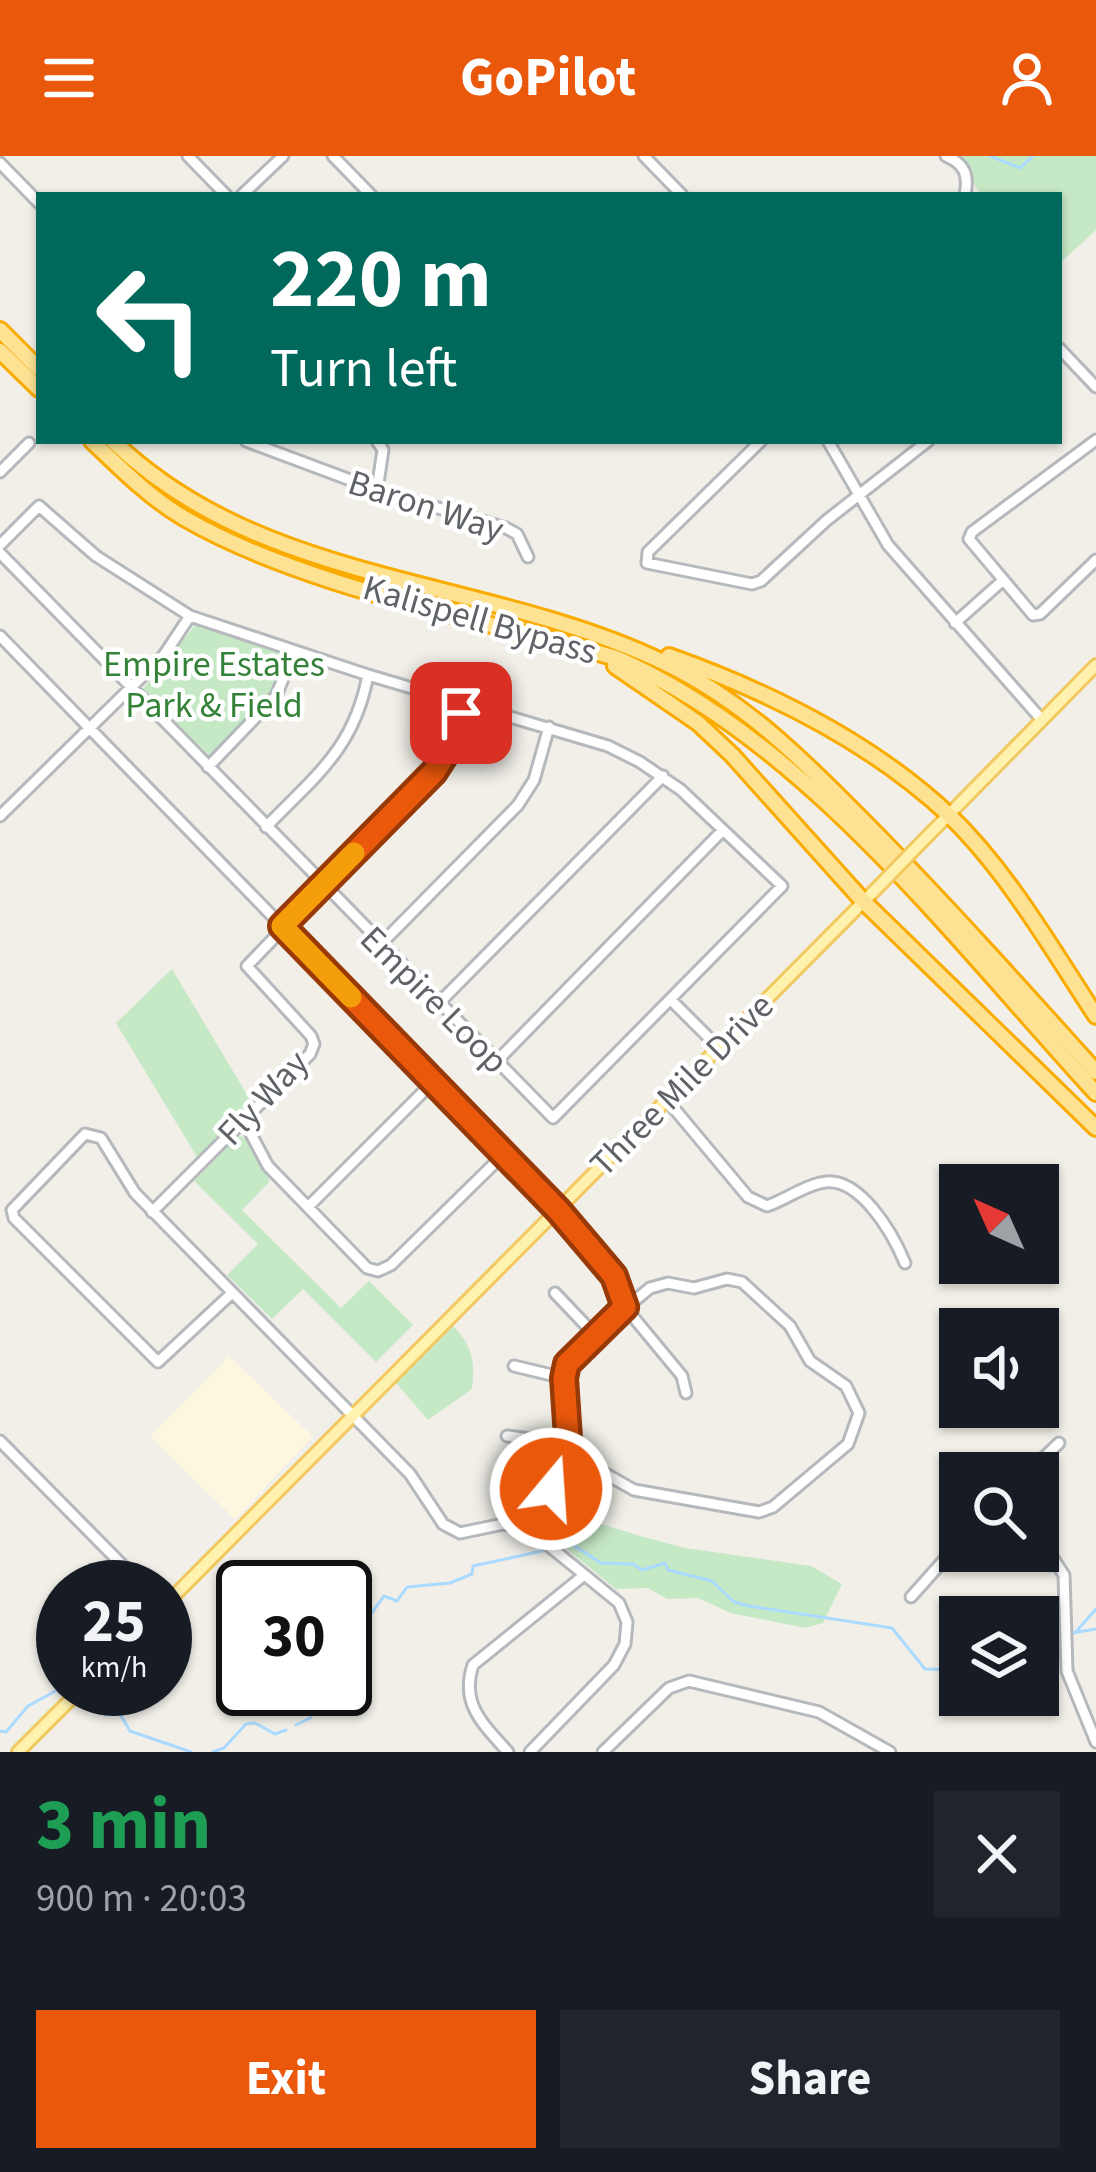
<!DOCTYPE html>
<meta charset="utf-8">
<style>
:root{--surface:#171b24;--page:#20242c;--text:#f1f3f6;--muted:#9ea1a6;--accent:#ea580c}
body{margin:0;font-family:"Source Sans 3",sans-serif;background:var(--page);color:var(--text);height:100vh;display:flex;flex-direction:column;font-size:45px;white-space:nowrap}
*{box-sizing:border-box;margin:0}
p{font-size:39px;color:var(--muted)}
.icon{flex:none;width:66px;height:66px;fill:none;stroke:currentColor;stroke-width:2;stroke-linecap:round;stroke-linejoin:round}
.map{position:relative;height:1596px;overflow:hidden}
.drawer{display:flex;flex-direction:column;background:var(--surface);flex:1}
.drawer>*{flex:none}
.guide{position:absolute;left:36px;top:36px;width:1026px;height:252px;border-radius:0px;box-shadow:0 3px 9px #0004;background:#00695c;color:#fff;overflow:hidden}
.needle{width:78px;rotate:315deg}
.fabs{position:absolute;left:939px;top:1008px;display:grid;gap:24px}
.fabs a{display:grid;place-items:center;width:120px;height:120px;border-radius:0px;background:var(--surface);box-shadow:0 3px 9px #0004;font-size:60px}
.speed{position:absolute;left:36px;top:1404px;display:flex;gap:24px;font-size:60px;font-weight:700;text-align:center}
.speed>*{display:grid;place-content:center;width:156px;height:156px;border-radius:50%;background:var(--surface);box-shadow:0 3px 9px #0004;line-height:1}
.speed small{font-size:30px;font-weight:400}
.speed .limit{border:6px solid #111;border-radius:18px;background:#fff;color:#111}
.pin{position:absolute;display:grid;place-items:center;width:102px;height:102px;color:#fff;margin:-51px;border-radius:24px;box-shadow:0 6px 18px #0006}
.me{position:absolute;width:132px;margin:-66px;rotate:18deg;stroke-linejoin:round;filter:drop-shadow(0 0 9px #0008)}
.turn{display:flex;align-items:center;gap:42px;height:252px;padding:0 36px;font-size:54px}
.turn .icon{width:156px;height:156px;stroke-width:2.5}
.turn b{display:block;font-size:84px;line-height:102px}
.round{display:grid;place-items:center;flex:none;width:126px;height:126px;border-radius:0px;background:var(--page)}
.summary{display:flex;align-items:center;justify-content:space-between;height:204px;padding:0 36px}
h1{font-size:72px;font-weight:700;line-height:90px;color:#1e9e55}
.primary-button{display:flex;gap:24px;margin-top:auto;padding:24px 36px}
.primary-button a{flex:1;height:138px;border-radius:0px;background:var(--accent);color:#fff;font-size:48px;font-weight:700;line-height:138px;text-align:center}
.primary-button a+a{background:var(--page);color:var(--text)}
header{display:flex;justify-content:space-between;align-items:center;height:156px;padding:0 36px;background:var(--accent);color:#fff;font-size:54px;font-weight:700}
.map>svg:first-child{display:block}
.commercial{fill:#fef7e0}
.green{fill:#c5e8c5}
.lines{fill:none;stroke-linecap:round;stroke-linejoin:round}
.stream{stroke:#aadaff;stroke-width:3}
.minor-casing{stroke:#b5b8bc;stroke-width:15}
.major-casing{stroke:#f2c960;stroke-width:16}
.highway-casing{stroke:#f9ab00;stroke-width:20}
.minor{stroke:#fff;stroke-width:9}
.major{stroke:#fff2af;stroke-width:10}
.highway{stroke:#fde293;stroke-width:14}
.major-bridge-casing{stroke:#f2c960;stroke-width:16;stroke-linecap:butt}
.major-bridge{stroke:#fff2af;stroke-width:10}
.route-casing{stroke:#983908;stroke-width:30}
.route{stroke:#ea580c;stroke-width:21}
.slow{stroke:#f59e0b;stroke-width:21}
.labels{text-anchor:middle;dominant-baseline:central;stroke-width:9;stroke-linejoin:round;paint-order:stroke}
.street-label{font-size:36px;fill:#5f6368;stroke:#fff}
.park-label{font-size:36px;fill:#348238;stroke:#fff}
</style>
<header><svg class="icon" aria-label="menu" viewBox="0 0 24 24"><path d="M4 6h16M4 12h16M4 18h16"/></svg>GoPilot<svg class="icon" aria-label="person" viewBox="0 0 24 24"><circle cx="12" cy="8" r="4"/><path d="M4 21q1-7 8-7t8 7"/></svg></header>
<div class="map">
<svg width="1096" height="1596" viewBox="0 0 1096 1596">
<rect width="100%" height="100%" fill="#f1efe8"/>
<path class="commercial" d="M 229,1200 L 313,1281 L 235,1363 L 150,1281 Z"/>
<path class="green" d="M 954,0 L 1096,0 L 1096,74 L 1059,108 L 1059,39 L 983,39 C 969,26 969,12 954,0 Z
M 197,467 L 289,501 L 272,538 L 211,601 L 142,534 Z
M 172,813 L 252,947 L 197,1001 L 116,867 Z
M 239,979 L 249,986 L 270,1025 L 242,1054 L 341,1152 L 369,1125 L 413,1169 L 376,1206 L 303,1133 L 272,1163 L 227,1119 L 258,1088 L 194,1025 Z
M 453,1170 C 473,1190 475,1206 472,1233 L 428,1264 L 396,1227 Z
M 553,1341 L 601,1368 L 640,1380 L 685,1392 L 811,1410 L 842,1428 L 823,1467 L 805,1472 L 731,1457 L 698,1442 L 667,1443 L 648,1432 L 616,1433 L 536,1368 Z"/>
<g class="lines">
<path class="stream" d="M 990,0 L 1020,12 L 1033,0
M 564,1383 L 601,1407 L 633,1408 L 642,1414 L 665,1407 L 668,1414 L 712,1425 L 734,1446 L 749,1450 L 892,1472 L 925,1513 L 960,1514
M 1071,1477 L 1096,1473
M 1075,1477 L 1096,1453
M 1038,1481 L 1056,1479
M 345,1494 L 384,1440 L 397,1445 L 407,1431 L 450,1427 L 472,1418 L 473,1410 L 542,1395
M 86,1547 L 100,1545 L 105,1559 L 120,1558 L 130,1575 L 191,1596
M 296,1569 L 310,1562 L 329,1533
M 0,1575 L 6,1576 L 28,1550 L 63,1531
M 213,1596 L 224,1592 L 246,1568 L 255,1567 L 275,1578 L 286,1574"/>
<defs>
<path id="minor" d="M 188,0 L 226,39
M 333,0 L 371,39
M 644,0 L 682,39
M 946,0 C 965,8 969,19 965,39
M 0,7 L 39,47
M 242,39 L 283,0
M 1059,192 L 1096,231
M 1096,284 L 972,376 L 969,383 L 1033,459 L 1040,458 L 1096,404
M 246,285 L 377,334 L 506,372 L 517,378 L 528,401
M 761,285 L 648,396 L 647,407 L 752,428 L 761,425 L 827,364 L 928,285
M 828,285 L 888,389 L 1042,564
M 0,316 L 29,287
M 377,334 L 383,294 L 377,285
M 0,389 L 39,350 L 96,400 L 190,460 L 368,519 L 608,590 L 640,606 L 681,634 L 782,730 L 553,962 L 0,397
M 955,467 L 1001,426
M 0,480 L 558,1054 L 614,1121 L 625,1151 L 682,1220 L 686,1237
M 208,611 L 276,540 L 294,496
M 0,660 L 164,499 L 190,460
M 266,671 C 316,619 354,593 368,519
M 380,789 L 518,649 L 534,624 L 549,571
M 671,844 L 719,892
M 438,848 L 663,620
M 496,906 L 723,674
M 667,944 L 748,1041 L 767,1050 C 785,1044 802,1031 820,1027 C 858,1016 893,1078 905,1107
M 244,965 L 268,1010 L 367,1112 L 378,1115 L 391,1109 L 502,1000
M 308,1051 L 433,926
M 152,1056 L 310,898 L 314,888 L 311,880 L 247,810 L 434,616 L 450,591 L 464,546
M 555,1137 L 594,1178
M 231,1138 L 158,1206 L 14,1062 L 12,1054 L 85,978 L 101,982 L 135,1037 L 410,1318 L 443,1368 L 460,1377 L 503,1368 L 527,1372 L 619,1447 L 627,1466 L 625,1488 L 614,1509 L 530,1596
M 514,1210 L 564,1222
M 507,1280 L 569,1288
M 0,1285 L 144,1431
M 1028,1317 L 1059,1287
M 527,1372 L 569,1297 L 564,1222 L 567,1209 L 594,1178 L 650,1132 L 668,1127 L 694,1132 L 727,1123 L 742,1126 L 790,1170 L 810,1205 L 846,1230 L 859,1257 L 848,1288 L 773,1351 L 759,1356 L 634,1334 L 569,1297
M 1038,1379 L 1064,1419 L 1067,1515 L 1096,1586
M 911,1441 L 960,1386
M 508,1596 C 483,1568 460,1548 473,1509 L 583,1420
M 603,1596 L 669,1532 L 689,1525 L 819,1556 L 890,1596"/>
<path id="major" d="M 912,696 L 1096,509
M 165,1449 L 883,726
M 18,1596 L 81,1533"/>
<path id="highway" d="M 0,174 L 39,213
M 0,195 L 39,233
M 92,285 C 121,313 149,341 184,362 C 307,433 479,462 616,502 C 805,583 958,787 1096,937
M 113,285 C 263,430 483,420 663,506 C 751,548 813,614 880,682 C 954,758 1025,837 1096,916
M 669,500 C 770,536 870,585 949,659 C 1008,716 1051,792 1096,860
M 615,510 L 698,567 L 732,599 L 863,745 L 1096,972"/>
</defs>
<use href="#minor" class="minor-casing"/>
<use href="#major" class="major-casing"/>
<use href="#highway" class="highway-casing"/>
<use href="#minor" class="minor"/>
<use href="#major" class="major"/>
<use href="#highway" class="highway"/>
<defs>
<path id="major-bridge" d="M 883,726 L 912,696"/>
</defs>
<use href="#major-bridge" class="major-bridge-casing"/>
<use href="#major-bridge" class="major-bridge"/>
</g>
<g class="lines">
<defs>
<path id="route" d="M 461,557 L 450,591 L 434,616 L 282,770 L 558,1054 L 614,1120 L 625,1151 L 567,1208 L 564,1222 L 569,1297 L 551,1333"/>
</defs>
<use href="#route" class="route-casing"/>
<use href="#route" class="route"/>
<path class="slow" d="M 351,841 L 282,770 L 354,697"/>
</g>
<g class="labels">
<g class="street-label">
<text transform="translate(426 350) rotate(18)">Baron Way</text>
<text transform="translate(480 464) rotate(16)">Kalispell Bypass</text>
<text transform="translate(434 844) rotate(45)">Empire Loop</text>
<text transform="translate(682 929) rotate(-45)">Three Mile Drive</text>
<text transform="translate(263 942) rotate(-47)">Fly Way</text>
</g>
<g class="park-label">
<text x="214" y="508">Empire Estates<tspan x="214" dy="41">Park &amp; Field</tspan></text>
</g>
</g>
</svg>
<div class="fabs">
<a><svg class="needle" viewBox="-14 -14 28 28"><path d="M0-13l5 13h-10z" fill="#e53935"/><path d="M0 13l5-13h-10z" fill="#9ea1a6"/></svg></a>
<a><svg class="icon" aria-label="sound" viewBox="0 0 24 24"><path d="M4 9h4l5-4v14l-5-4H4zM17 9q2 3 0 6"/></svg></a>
<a><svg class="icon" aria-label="search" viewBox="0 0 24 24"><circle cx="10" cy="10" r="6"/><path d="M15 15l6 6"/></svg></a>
<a><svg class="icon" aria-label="layers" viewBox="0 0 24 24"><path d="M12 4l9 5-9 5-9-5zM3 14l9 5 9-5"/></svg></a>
</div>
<div class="speed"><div>25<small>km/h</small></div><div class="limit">30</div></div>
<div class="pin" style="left:461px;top:557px;background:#d93025"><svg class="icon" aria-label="arrive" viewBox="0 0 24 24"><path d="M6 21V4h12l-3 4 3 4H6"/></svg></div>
<svg class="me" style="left:551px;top:1333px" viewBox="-20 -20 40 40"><circle r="17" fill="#ea580c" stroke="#fff" stroke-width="3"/><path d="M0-11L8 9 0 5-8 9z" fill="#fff"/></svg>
<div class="guide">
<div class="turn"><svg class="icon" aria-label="left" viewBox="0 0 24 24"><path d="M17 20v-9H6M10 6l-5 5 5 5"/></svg><div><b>220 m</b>Turn left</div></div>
</div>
</div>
<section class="drawer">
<div class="summary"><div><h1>3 min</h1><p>900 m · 20:03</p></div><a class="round"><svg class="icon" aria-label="close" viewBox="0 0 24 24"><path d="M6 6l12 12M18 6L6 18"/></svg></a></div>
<div class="primary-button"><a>Exit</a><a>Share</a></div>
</section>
